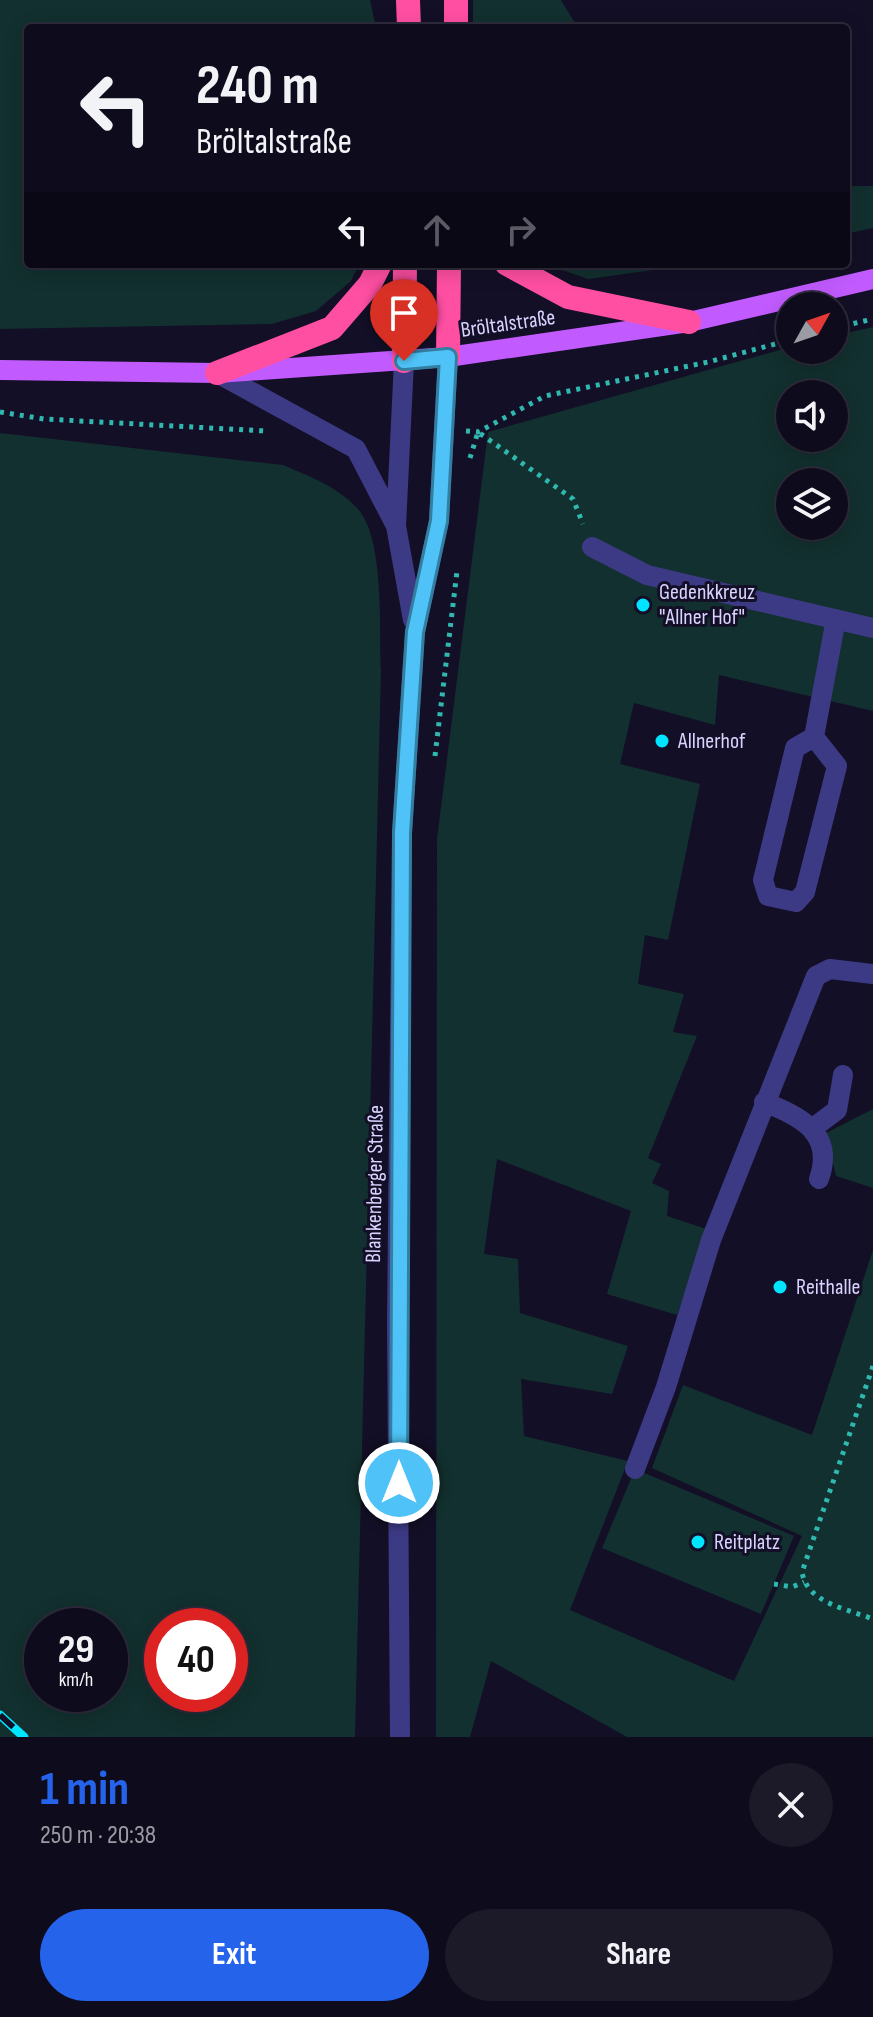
<!DOCTYPE html>
<meta charset="utf-8">
<style>
:root{--surface:#0e0b1c;--page:#1c1929;--text:#f1f3f6;--muted:#9b9ba3;--line:#2e2b3b;--accent:#2563eb}
body{margin:0;font-family:"Sofia Sans Condensed",sans-serif;background:var(--page);color:var(--text);height:100vh;display:flex;flex-direction:column;font-size:30px;white-space:nowrap}
*{box-sizing:border-box;margin:0}
p{font-size:26px;color:var(--muted)}
.icon{flex:none;width:44px;height:44px;fill:none;stroke:currentColor;stroke-width:2;stroke-linecap:round;stroke-linejoin:round}
.map{position:relative;height:1737px;overflow:hidden}
.details{display:flex;flex-direction:column;background:var(--surface);flex:1}
.details>*{flex:none}
.hud{position:absolute;left:24px;top:24px;width:826px;height:244px;border-radius:8px;box-shadow:0 4px 20px #0003,0 0 0 2px var(--line);background:#0e0b1c;color:var(--text);overflow:hidden}
.needle{width:52px;rotate:50deg}
.fabs{position:absolute;left:776px;top:292px;display:grid;gap:16px}
.fabs a{display:grid;place-items:center;width:72px;height:72px;border-radius:50%;background:var(--surface);box-shadow:0 4px 20px #0003,0 0 0 2px var(--line);font-size:40px}
.speed{position:absolute;left:24px;top:1608px;display:flex;gap:16px;font-size:40px;font-weight:700;text-align:center}
.speed>*{display:grid;place-content:center;width:104px;height:104px;border-radius:50%;background:var(--surface);box-shadow:0 4px 20px #0003,0 0 0 2px var(--line);line-height:1}
.speed small{font-size:20px;font-weight:400}
.speed .limit{border:12px solid #d22;background:#fff;color:#111}
.pin{position:absolute;display:grid;place-items:center;width:68px;height:68px;color:#fff;margin:-82px -34px;border-radius:50% 50% 50% 0;rotate:-45deg;box-shadow:0 0 8px #0007}
.pin .icon{rotate:45deg}
.me{position:absolute;width:88px;margin:-44px;rotate:0deg;stroke-linejoin:round;filter:drop-shadow(0 0 6px #0008)}
.turn{display:flex;align-items:center;gap:28px;height:168px;padding:0 40px;font-size:36px}
.turn .icon{width:104px;height:104px;stroke-width:2.5}
.turn b{display:block;font-size:56px;line-height:68px}
.lanes{display:flex;align-items:center;height:76px;padding:0 40px;background:#0003;justify-content:center;gap:40px;direction:ltr}
.lanes .off{opacity:.35}
.round{display:grid;place-items:center;flex:none;width:84px;height:84px;border-radius:42px;background:var(--page)}
.head{display:flex;align-items:center;justify-content:space-between;height:136px;padding:0 40px}
h1{font-size:48px;font-weight:700;line-height:60px;color:var(--accent)}
.primary-button{display:flex;gap:16px;margin-top:auto;padding:16px 40px}
.primary-button a{flex:1;height:92px;border-radius:48px;background:var(--accent);color:#fff;font-size:32px;font-weight:700;line-height:92px;text-align:center}
.primary-button a+a{background:var(--page);color:var(--text)}
.map>svg:first-child{display:block}
.green{fill:#12302f;fill-rule:evenodd}
.lines{fill:none;stroke-linecap:round;stroke-linejoin:round}
.path{stroke:#2fb8b0;stroke-width:5;stroke-dasharray:4 6;stroke-linecap:butt}
.minor{stroke:#3d3a85;stroke-width:20}
.major{stroke:#c25bff;stroke-width:20}
.highway{stroke:#ff4fa3;stroke-width:24}
.rail-casing{stroke:#00e5ff;stroke-width:9}
.rail{stroke:#130f26;stroke-width:6;stroke-dasharray:18;stroke-linecap:butt}
.route-casing{stroke:#337fa1;stroke-width:20}
.route{stroke:#4fc3f7;stroke-width:14}
.poi-dot{fill:#00e5ff;stroke:#130f26;stroke-width:3}
.labels{text-anchor:middle;dominant-baseline:central;stroke-width:6;stroke-linejoin:round;paint-order:stroke}
.street-label{font-size:22px;fill:#d9d4ff;stroke:#130f26}
.poi-label{font-size:22px;fill:#d9d4ff;stroke:#130f26;text-anchor:start}
</style>
<div class="map">
<svg width="873" height="1737" viewBox="0 0 873 1737">
<rect width="100%" height="100%" fill="#130f26"/>
<path class="green" d="M 0,0 L 370,0 L 376,28 L 28,28 L 28,264 L 359,264 L 351,281 L 316,311 L 272,324 L 0,329 Z
M 473,0 L 561,0 L 578,28 L 473,28 Z
M 846,186 L 873,186 L 873,228 L 846,234 Z
M 545,264 L 697,264 L 588,279 Z
M 873,327 L 873,711 L 719,675 L 715,725 L 634,703 L 620,764 L 700,784 L 668,940 L 645,935 L 638,984 L 684,994 L 673,1032 L 697,1036 L 648,1158 L 661,1164 L 652,1183 L 669,1191 L 667,1216 L 709,1230 L 677,1315 L 607,1294 L 631,1211 L 497,1159 L 484,1254 L 518,1259 L 520,1313 L 628,1346 L 612,1394 L 521,1379 L 524,1436 L 628,1461 L 570,1610 L 734,1681 L 802,1536 L 652,1468 L 683,1385 L 812,1435 L 873,1250 L 873,1737 L 627,1737 L 491,1661 L 470,1737 L 436,1737 L 437,839 L 488,432 L 790,347 L 790,350 L 834,350 L 834,336 ZM 790,394 L 834,394 L 834,438 L 790,438 ZM 790,482 L 834,482 L 834,526 L 790,526 Z
M 0,433 L 283,465 C 309,476 338,487 357,508 C 385,537 379,630 381,671 L 355,1737 L 0,1737 ZM 42,1626 L 110,1626 L 110,1694 L 42,1694 ZM 162,1626 L 230,1626 L 230,1694 L 162,1694 Z
M 873,1109 L 873,1188 L 836,1176 L 826,1133 Z
M 635,1469 L 794,1536 L 761,1614 L 602,1548 Z"/>
<g class="lines">
<path class="path" d="M 834,328 L 873,319
M 0,412 L 44,419 L 266,431
M 466,431 L 478,432 L 545,396 L 708,362 L 790,340
M 470,458 L 478,432 L 573,499 L 583,524
M 435,756 L 457,571
M 873,1366 L 802,1572 C 807,1603 847,1609 873,1619
M 774,1584 L 792,1587 L 804,1582"/>
<path class="minor" d="M 404,361 L 396,526 L 413,620
M 217,373 L 356,449 L 396,526
M 592,547 L 647,575 L 873,628
M 814,737 L 795,748 L 763,880 L 768,896 L 796,902 L 805,892 L 837,766 L 814,737 L 836,619
M 764,1102 C 800,1116 835,1133 819,1179
M 813,1128 L 837,1110 L 843,1075
M 635,1469 L 666,1387 L 711,1240 L 816,976 L 830,969 L 873,974
M 400,1737 L 397,1323 L 402,833 L 415,632 L 439,521 L 448,357"/>
<path class="major" d="M 0,370 L 217,373 L 448,357 L 689,322 L 873,279"/>
<path class="highway" d="M 408,0 L 409,28
M 456,28 L 456,0
M 507,264 L 568,297 L 689,322
M 448,357 L 449,264
M 404,361 L 405,264
M 217,373 L 332,328 L 370,284 L 380,264"/>
<defs>
<path id="rail" d="M 0,1715 L 24,1737"/>
</defs>
<use href="#rail" class="rail-casing"/>
<use href="#rail" class="rail"/>
</g>
<g class="lines">
<defs>
<path id="route" d="M 399,1483 L 402,833 L 415,632 L 439,521 L 448,357 L 404,361"/>
</defs>
<use href="#route" class="route-casing"/>
<use href="#route" class="route"/>
</g>
<g class="poi-dot">
<circle cx="643" cy="605" r="8"/>
<circle cx="662" cy="741" r="8"/>
<circle cx="780" cy="1287" r="8"/>
<circle cx="698" cy="1542" r="8"/>
</g>
<g class="labels">
<g class="street-label">
<text transform="translate(508 324) rotate(-8)">Bröltalstraße</text>
<text transform="translate(375 1184) rotate(-89)">Blankenberger Straße</text>
</g>
<g class="poi-label">
<text x="659" y="592">Gedenkkreuz<tspan x="659" dy="25">"Allner Hof"</tspan></text>
<text x="678" y="741">Allnerhof</text>
<text x="796" y="1287">Reithalle</text>
<text x="714" y="1542">Reitplatz</text>
</g>
</g>
</svg>
<div class="fabs">
<a><svg class="needle" viewBox="-14 -14 28 28"><path d="M0-13l5 13h-10z" fill="#e53935"/><path d="M0 13l5-13h-10z" fill="#9b9ba3"/></svg></a>
<a><svg class="icon" aria-label="sound" viewBox="0 0 24 24"><path d="M4 9h4l5-4v14l-5-4H4zM17 9q2 3 0 6"/></svg></a>
<a><svg class="icon" aria-label="layers" viewBox="0 0 24 24"><path d="M12 4l9 5-9 5-9-5zM3 14l9 5 9-5"/></svg></a>
</div>
<div class="speed"><div>29<small>km/h</small></div><div class="limit">40</div></div>
<div class="pin" style="left:404px;top:361px;background:#d93025"><svg class="icon" aria-label="arrive" viewBox="0 0 24 24"><path d="M6 21V4h12l-3 4 3 4H6"/></svg></div>
<svg class="me" style="left:399px;top:1483px" viewBox="-20 -20 40 40"><circle r="17" fill="#4fc3f7" stroke="#fff" stroke-width="3"/><path d="M0-11L8 9 0 5-8 9z" fill="#fff"/></svg>
<div class="hud">
<div class="turn"><svg class="icon" aria-label="left" viewBox="0 0 24 24"><path d="M17 20v-9H6M10 6l-5 5 5 5"/></svg><div><b>240 m</b>Bröltalstraße</div></div>
<div class="lanes"><svg class="icon" aria-label="left" viewBox="0 0 24 24"><path d="M17 20v-9H6M10 6l-5 5 5 5"/></svg><svg class="icon off" aria-label="ahead" viewBox="0 0 24 24"><path d="M12 20V5M6 11l6-6 6 6"/></svg><svg class="icon off" aria-label="right" viewBox="0 0 24 24"><path d="M7 20v-9h11M14 6l5 5-5 5"/></svg></div>
</div>
</div>
<section class="details">
<div class="head"><div><h1>1 min</h1><p>250 m · 20:38</p></div><a class="round"><svg class="icon" aria-label="close" viewBox="0 0 24 24"><path d="M6 6l12 12M18 6L6 18"/></svg></a></div>
<div class="primary-button"><a>Exit</a><a>Share</a></div>
</section>
